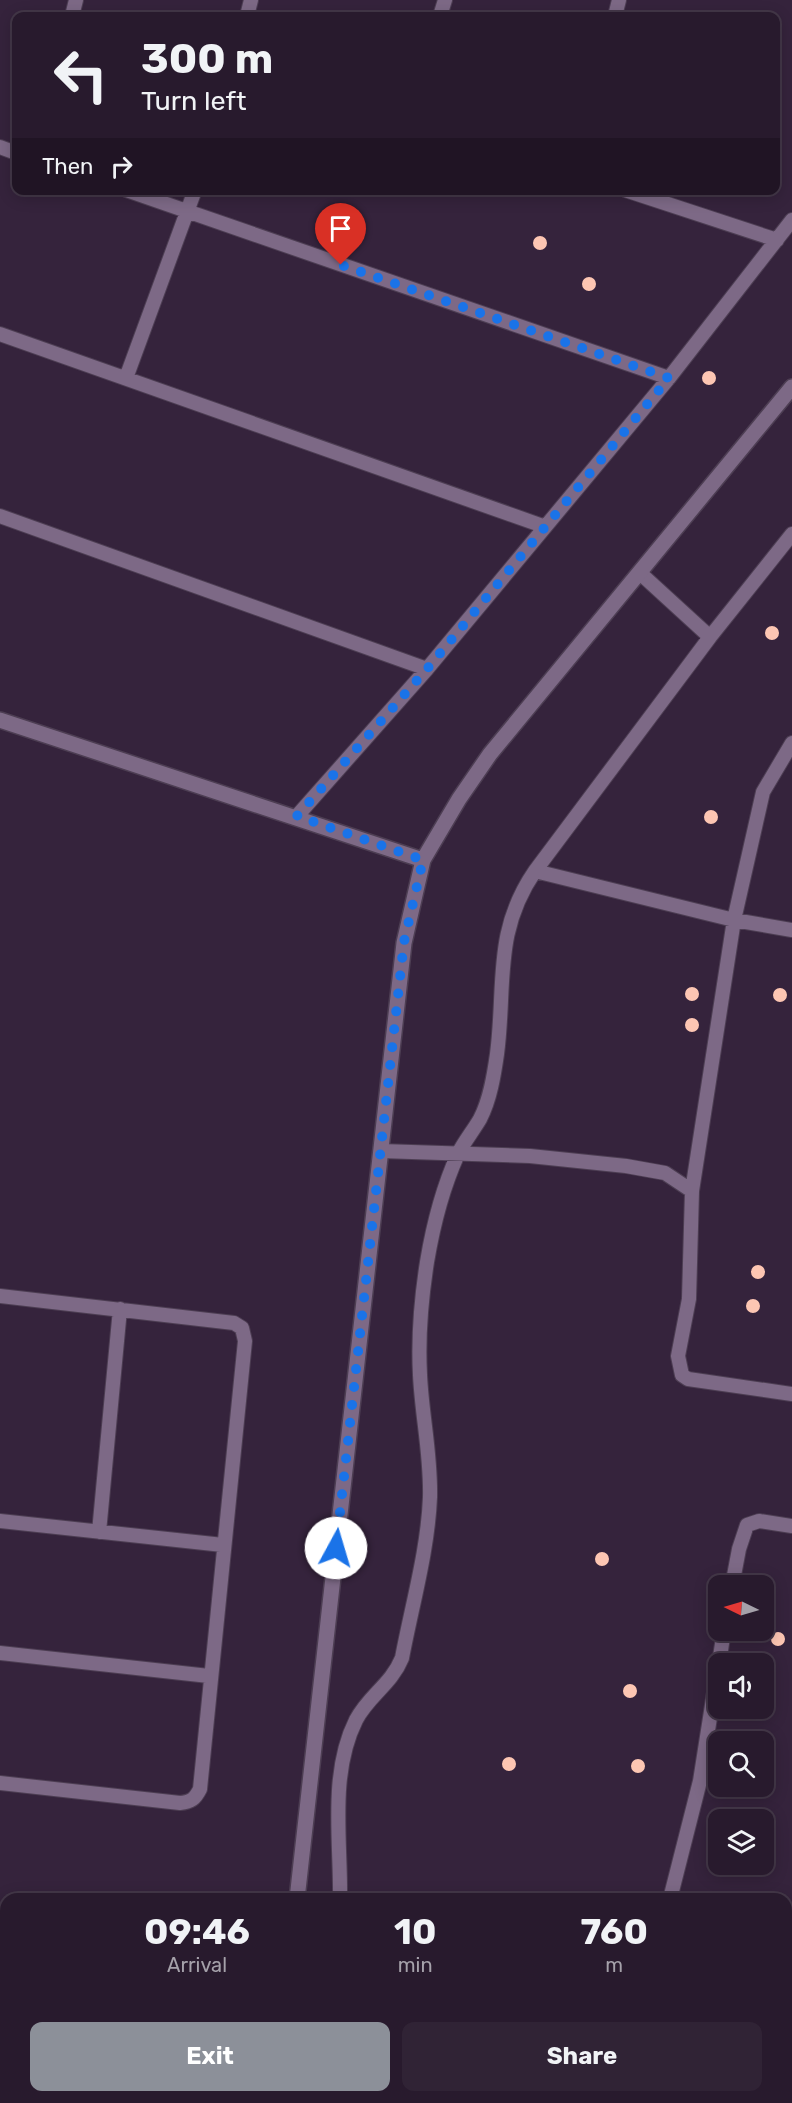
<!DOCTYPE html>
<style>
:root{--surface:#281a2d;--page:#302335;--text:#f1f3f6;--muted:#a5a1aa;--line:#443849;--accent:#8c9099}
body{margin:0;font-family:Rubik,sans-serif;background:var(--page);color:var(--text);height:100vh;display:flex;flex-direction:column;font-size:22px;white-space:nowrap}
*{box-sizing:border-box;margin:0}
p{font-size:20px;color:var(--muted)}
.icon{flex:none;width:33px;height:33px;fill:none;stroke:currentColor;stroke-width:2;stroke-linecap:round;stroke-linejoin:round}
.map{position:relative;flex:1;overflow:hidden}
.sheet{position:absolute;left:0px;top:1893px;width:792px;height:210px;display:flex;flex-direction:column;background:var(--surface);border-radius:18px 18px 0 0;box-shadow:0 3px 15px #0003,0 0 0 2px var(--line)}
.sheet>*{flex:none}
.top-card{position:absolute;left:12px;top:12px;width:768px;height:183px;border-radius:12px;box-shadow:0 3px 15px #0003,0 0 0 2px var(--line);background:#281a2d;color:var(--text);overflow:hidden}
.needle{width:39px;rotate:275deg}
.fabs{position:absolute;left:708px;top:1575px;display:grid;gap:12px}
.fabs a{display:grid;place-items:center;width:66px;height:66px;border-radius:12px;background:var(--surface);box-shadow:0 3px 15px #0003,0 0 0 2px var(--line);font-size:30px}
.pin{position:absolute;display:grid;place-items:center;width:51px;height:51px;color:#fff;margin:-62px -26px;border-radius:50% 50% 50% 0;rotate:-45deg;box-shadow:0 0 6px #0007}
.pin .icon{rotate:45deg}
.me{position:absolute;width:66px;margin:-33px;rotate:6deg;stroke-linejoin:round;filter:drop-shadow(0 0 4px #0008)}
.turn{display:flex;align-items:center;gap:21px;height:126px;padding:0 30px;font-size:27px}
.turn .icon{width:78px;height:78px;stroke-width:2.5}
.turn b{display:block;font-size:42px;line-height:51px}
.then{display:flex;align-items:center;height:57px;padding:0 30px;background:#0003;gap:12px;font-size:22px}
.eta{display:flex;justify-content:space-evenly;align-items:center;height:102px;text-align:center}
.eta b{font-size:36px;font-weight:700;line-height:42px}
.primary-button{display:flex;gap:12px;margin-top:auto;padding:12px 30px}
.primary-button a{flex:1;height:69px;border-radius:12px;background:var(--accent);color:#fff;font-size:24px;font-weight:700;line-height:69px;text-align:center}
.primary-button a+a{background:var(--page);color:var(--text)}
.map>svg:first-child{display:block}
.building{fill:#fdc6b3}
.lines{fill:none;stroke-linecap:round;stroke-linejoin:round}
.street-casing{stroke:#4d3e53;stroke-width:16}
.secondary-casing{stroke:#4d3e53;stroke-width:18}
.street{stroke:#7d6986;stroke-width:14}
.secondary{stroke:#7d6986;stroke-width:15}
.route{stroke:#1a73e8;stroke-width:10;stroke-dasharray:0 18}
</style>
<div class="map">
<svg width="792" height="2103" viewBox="0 0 792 2103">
<rect width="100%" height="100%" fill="#35233c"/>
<path class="building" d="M533 243a7 7 0 1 1 14 0a7 7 0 1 1-14 0Z
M582 284a7 7 0 1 1 14 0a7 7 0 1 1-14 0Z
M702 378a7 7 0 1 1 14 0a7 7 0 1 1-14 0Z
M765 633a7 7 0 1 1 14 0a7 7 0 1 1-14 0Z
M704 817a7 7 0 1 1 14 0a7 7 0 1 1-14 0Z
M685 994a7 7 0 1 1 14 0a7 7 0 1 1-14 0Z
M773 995a7 7 0 1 1 14 0a7 7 0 1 1-14 0Z
M685 1025a7 7 0 1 1 14 0a7 7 0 1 1-14 0Z
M751 1272a7 7 0 1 1 14 0a7 7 0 1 1-14 0Z
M746 1306a7 7 0 1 1 14 0a7 7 0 1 1-14 0Z
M595 1559a7 7 0 1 1 14 0a7 7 0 1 1-14 0Z
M771 1639a7 7 0 1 1 14 0a7 7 0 1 1-14 0Z
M623 1691a7 7 0 1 1 14 0a7 7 0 1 1-14 0Z
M502 1764a7 7 0 1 1 14 0a7 7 0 1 1-14 0Z
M631 1766a7 7 0 1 1 14 0a7 7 0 1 1-14 0Z"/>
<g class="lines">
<defs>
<path id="street" d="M 72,16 L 76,0
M 247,16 L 251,0
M 440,16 L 445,0
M 615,16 L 619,0
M 0,147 L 16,153
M 126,190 L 669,378
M 625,190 L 777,240
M 0,334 L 543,526
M 126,378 L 195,190
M 0,516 L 427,669
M 640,573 L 710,637
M 297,816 L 427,669 L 669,378 L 792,220
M 535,871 L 710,637 L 792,534
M 381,1151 L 530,1156 L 626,1166 L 665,1173 L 692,1191 L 689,1299 L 678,1356 L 682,1375 L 688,1379 L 792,1394
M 692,1191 L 734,920 L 763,792 L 792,743
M 0,1296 L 234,1323 L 242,1328 L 245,1341 L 200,1789 C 195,1799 191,1802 180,1803 L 0,1783
M 0,1521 L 223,1545
M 99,1532 L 120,1309
M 732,1586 L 739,1549 L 747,1525 L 759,1521 L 792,1526
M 0,1653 L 209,1676
M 719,1664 L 724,1630
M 340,1899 C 341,1841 329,1774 356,1720 C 369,1695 391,1685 402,1658 C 412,1605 428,1550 430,1497 C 431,1454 422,1417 420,1375 C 418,1337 421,1300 427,1262 C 433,1226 443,1187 458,1154 C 464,1142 473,1131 480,1119 C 490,1100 494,1075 497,1054 C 506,985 493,932 535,871 L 734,920 L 792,930
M 670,1899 L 700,1781 L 718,1667
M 0,1924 L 6,1924
M 786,2028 L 792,2008
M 0,2063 L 6,2063
M 618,2097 L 641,2103
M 335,2103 L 336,2097
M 521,2103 L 522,2097
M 764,2103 L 766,2097"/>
<path id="secondary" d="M 0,720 L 423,860
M 297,1899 L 404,943 L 423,860 L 459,799 L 490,754 L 792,387
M 279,2103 L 280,2097"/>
</defs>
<use href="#street" class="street-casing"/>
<use href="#secondary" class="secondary-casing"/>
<use href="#street" class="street"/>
<use href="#secondary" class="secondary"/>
</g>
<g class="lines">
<path class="route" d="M 336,1548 L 404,942 L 423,860 L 297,816 L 427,669 L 669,378 L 341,265"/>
</g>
</svg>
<div class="fabs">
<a><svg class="needle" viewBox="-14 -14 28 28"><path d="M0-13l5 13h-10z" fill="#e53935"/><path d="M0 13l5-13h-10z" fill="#a5a1aa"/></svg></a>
<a><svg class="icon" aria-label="sound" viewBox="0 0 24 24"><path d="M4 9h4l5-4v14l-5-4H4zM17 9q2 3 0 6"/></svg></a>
<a><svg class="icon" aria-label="search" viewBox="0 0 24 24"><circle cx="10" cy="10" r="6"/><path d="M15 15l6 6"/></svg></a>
<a><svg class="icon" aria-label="layers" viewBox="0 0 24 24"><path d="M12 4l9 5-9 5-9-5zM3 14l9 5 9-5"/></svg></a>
</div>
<div class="pin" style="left:341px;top:265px;background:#d93025"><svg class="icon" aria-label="arrive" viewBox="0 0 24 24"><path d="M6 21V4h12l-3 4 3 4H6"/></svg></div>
<svg class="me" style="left:336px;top:1548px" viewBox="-20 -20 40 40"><circle r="19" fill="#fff"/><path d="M0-13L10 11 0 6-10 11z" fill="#1a73e8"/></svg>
<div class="top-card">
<div class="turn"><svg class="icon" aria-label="left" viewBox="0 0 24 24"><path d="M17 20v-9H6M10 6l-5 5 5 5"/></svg><div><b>300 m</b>Turn left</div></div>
<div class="then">Then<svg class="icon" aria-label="right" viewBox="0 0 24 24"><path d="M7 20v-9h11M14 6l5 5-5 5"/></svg></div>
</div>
<section class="sheet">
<div class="eta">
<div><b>09:46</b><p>Arrival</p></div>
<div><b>10</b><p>min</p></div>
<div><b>760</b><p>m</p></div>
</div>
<div class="primary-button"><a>Exit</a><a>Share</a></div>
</section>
</div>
